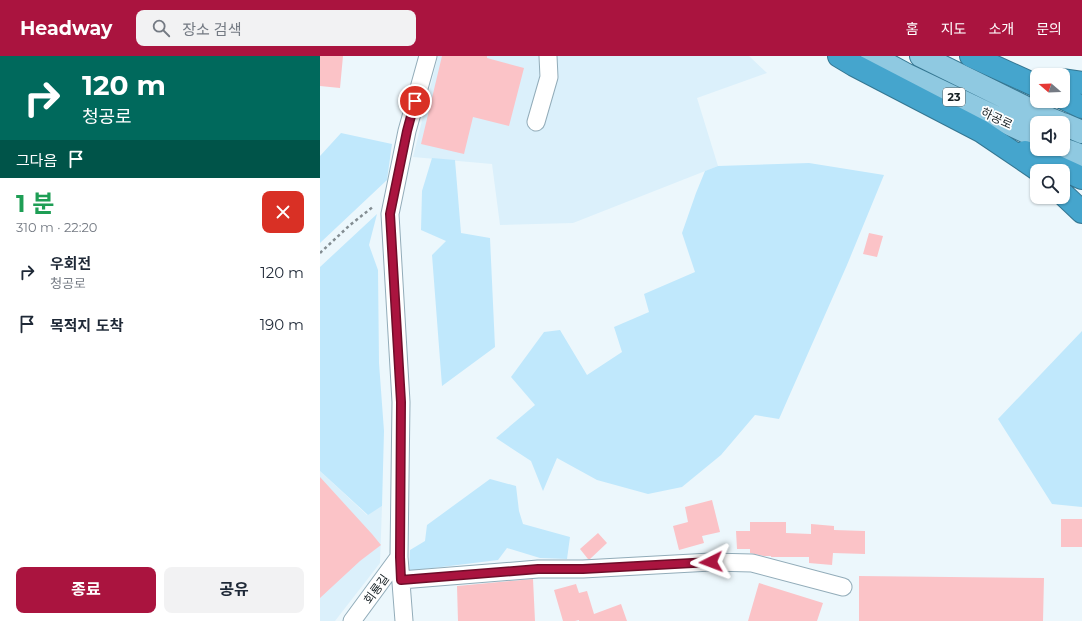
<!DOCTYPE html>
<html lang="ko">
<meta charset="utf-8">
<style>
:root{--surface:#fff;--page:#f2f2f3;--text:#1f2937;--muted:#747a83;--accent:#aa143f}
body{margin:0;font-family:Montserrat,"Noto Sans KR",sans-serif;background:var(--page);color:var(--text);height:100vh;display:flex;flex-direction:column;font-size:15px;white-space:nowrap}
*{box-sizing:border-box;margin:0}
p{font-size:13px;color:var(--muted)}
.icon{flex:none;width:22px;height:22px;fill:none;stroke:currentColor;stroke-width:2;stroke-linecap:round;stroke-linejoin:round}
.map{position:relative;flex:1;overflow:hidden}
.drawer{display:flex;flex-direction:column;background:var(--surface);width:320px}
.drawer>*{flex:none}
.top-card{background:#00695c;color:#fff;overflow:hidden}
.needle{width:26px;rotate:289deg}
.buttons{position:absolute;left:710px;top:12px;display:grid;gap:8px}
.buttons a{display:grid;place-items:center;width:40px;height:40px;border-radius:8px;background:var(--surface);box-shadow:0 1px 3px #0004;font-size:20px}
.pin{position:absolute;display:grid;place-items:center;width:34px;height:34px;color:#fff;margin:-17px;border:2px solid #fff;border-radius:50%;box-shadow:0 1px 4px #0007}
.me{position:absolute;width:44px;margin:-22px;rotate:267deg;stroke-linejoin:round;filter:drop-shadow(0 0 3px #0008)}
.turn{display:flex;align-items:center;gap:14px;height:84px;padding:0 16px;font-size:18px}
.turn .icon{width:52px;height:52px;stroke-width:2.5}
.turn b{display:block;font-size:28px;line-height:34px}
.then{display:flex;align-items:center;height:38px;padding:0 16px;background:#0003;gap:8px;font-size:15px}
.round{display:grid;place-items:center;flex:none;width:42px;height:42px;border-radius:8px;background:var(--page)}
.summary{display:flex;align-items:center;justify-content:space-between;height:68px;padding:0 16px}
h1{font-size:24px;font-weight:700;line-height:30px;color:#1e9e55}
.button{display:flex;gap:8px;margin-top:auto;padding:8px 16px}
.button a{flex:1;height:46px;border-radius:8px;background:var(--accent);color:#fff;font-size:16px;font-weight:700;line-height:46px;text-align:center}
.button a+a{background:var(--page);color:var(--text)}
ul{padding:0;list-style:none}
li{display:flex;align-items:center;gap:12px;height:52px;padding:0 16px}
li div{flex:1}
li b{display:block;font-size:15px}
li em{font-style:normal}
header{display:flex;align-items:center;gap:24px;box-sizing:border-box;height:56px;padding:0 20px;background:var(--accent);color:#fff}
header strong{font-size:19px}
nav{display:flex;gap:22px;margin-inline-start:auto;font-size:14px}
.search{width:280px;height:36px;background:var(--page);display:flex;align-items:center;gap:10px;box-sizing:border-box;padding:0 14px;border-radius:8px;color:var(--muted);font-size:15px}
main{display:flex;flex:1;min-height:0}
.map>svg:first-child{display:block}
.built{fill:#dbf0fb}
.green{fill:#c0e8fc}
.building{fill:#fbc3c7}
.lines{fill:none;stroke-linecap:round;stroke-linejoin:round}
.minor-casing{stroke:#92acb9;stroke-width:19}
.major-casing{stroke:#347691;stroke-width:24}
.highway-casing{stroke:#347691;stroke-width:24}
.path{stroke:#838d92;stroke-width:2.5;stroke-dasharray:3 3;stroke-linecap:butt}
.minor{stroke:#fff;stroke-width:17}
.major{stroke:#8fc9e1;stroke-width:22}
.highway{stroke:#45a5cd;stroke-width:22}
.route-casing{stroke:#6e0d29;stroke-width:10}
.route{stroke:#aa143f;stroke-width:7}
.labels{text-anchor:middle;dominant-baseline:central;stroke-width:3.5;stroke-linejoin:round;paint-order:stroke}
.shield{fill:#fff;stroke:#5a6264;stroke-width:1}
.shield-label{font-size:11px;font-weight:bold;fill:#141e22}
.street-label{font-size:12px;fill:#141e22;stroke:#fff}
</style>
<header>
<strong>Headway</strong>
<div class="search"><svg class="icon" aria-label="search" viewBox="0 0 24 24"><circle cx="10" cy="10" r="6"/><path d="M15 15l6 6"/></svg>장소 검색</div>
<nav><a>홈</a><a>지도</a><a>소개</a><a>문의</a></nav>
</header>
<main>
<section class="drawer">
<div class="top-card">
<div class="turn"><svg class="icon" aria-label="right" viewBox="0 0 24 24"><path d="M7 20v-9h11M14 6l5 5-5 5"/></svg><div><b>120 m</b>청공로</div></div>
<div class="then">그다음<svg class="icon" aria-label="arrive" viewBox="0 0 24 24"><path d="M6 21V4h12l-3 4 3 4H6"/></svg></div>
</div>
<div class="summary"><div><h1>1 분</h1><p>310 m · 22:20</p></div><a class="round" style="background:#d93025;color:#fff"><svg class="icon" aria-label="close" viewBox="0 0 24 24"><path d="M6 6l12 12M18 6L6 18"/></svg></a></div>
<ul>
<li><svg class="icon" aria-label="right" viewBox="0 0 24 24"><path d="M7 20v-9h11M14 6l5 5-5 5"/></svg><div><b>우회전</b><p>청공로</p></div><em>120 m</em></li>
<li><svg class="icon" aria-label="arrive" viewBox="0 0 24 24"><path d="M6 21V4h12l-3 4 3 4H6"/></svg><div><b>목적지 도착</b></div><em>190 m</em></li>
</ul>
<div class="button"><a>종료</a><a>공유</a></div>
</section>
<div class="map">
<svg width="762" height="565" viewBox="0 0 762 565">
<rect width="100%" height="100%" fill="#ecf7fc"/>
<path class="built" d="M 118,0 L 429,0 L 447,17 L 377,42 L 398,110 L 253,167 L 180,169 L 172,108 L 93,101 Z
M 0,415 L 47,459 L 62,450 L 60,507 L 15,565 L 0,565 Z"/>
<path class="green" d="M 21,77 L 72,88 L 67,124 L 0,187 L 0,100 Z
M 112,102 L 135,104 L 141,177 L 170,182 L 175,291 L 122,330 L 112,199 L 126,185 L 101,174 L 102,135 Z
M 489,107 L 564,119 L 527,209 L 459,363 L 435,359 L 401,399 L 362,431 L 328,438 L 277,424 L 237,402 L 223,435 L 211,405 L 176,382 L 215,349 L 191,321 L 224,276 L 240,274 L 267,319 L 302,296 L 294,271 L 329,256 L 324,238 L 375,216 L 362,177 L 376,137 L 385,115 L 398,110 Z
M 57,158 L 49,189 L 58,214 L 59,307 L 64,375 L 62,450 L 48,459 L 0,415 L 0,211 Z
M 762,275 L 762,451 L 732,448 L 678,363 Z
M 170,423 L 196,430 L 199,455 L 203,468 L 250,481 L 247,503 L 220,502 L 187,492 L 178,504 L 89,515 L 90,494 L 105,485 L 107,469 Z"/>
<path class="building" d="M 0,0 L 23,0 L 20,32 L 0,30 Z
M 122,0 L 167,0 L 167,2 L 204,12 L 189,70 L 153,61 L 144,98 L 101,88 Z
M 549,177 L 563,180 L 557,201 L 543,198 Z
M 0,421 L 52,478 L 61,489 L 40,505 L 0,542 Z
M 392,444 L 400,476 L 382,480 L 384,487 L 359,494 L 353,470 L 368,466 L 365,451 Z
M 741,463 L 762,463 L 762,491 L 741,491 Z
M 430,466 L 466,466 L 466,477 L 491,478 L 491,468 L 514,470 L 514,474 L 545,475 L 545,498 L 513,497 L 512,509 L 489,507 L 489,501 L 451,501 L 451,500 L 444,500 L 430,497 L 430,493 L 417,493 L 416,475 L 430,475 Z
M 278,477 L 287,487 L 270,503 L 268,503 L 260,493 Z
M 539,520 L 724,522 L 723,565 L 539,565 Z
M 213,523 L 215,565 L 138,565 L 137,530 Z
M 439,527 L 503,547 L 497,565 L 428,565 Z
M 256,528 L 259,537 L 267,535 L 274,558 L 301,548 L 307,565 L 259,565 L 259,564 L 255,565 L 243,565 L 234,534 Z"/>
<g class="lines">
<defs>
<path id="minor" d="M 216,66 L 229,21 L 228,0
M 81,524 L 218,513 L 263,513 L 391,506 L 432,507 L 523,531
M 32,565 L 79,501
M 84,565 L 79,501 L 81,346 L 70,158 L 87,75 L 108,0"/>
<path id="major" d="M 552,0 L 587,19 L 717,81
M 601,0 L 723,60 L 740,67
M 743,68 L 762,76
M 743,93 L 762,100"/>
<path id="highway" d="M 519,0 L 534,9 L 661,75 L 720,115
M 651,0 L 717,30
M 743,24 L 762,27
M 743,42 L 762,51
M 705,96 L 762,122
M 743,138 L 762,156"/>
</defs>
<use href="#minor" class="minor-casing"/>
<use href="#major" class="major-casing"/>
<use href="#highway" class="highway-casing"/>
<path class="path" d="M 0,197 L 30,169 L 54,150"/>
<use href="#minor" class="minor"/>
<use href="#major" class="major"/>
<use href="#highway" class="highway"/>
</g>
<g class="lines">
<defs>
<path id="route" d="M 95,45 L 87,75 L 70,158 L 81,346 L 80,501 L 81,524 L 218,513 L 263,513 L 391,506"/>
</defs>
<use href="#route" class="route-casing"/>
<use href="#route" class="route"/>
</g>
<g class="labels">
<rect class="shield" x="623" y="32" width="22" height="18" rx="3"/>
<g class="shield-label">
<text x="634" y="41">23</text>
</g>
<g class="street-label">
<text transform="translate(677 62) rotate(25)">하공로</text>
<text transform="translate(56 533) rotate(-54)">회룡길</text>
</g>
</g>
</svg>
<div class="buttons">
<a><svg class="needle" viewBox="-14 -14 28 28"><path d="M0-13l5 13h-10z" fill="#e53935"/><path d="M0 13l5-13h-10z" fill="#747a83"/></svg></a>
<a><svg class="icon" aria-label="sound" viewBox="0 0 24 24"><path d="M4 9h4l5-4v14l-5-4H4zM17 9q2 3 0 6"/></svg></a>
<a><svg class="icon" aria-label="search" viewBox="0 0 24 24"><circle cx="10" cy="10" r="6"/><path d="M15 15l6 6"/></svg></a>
</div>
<div class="pin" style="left:95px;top:45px;background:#d93025"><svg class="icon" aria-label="arrive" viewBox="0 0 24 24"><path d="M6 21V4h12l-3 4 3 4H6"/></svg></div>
<svg class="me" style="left:391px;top:506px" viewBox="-20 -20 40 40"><path d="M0-17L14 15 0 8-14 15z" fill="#aa143f" stroke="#fff" stroke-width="4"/></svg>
</div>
</main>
